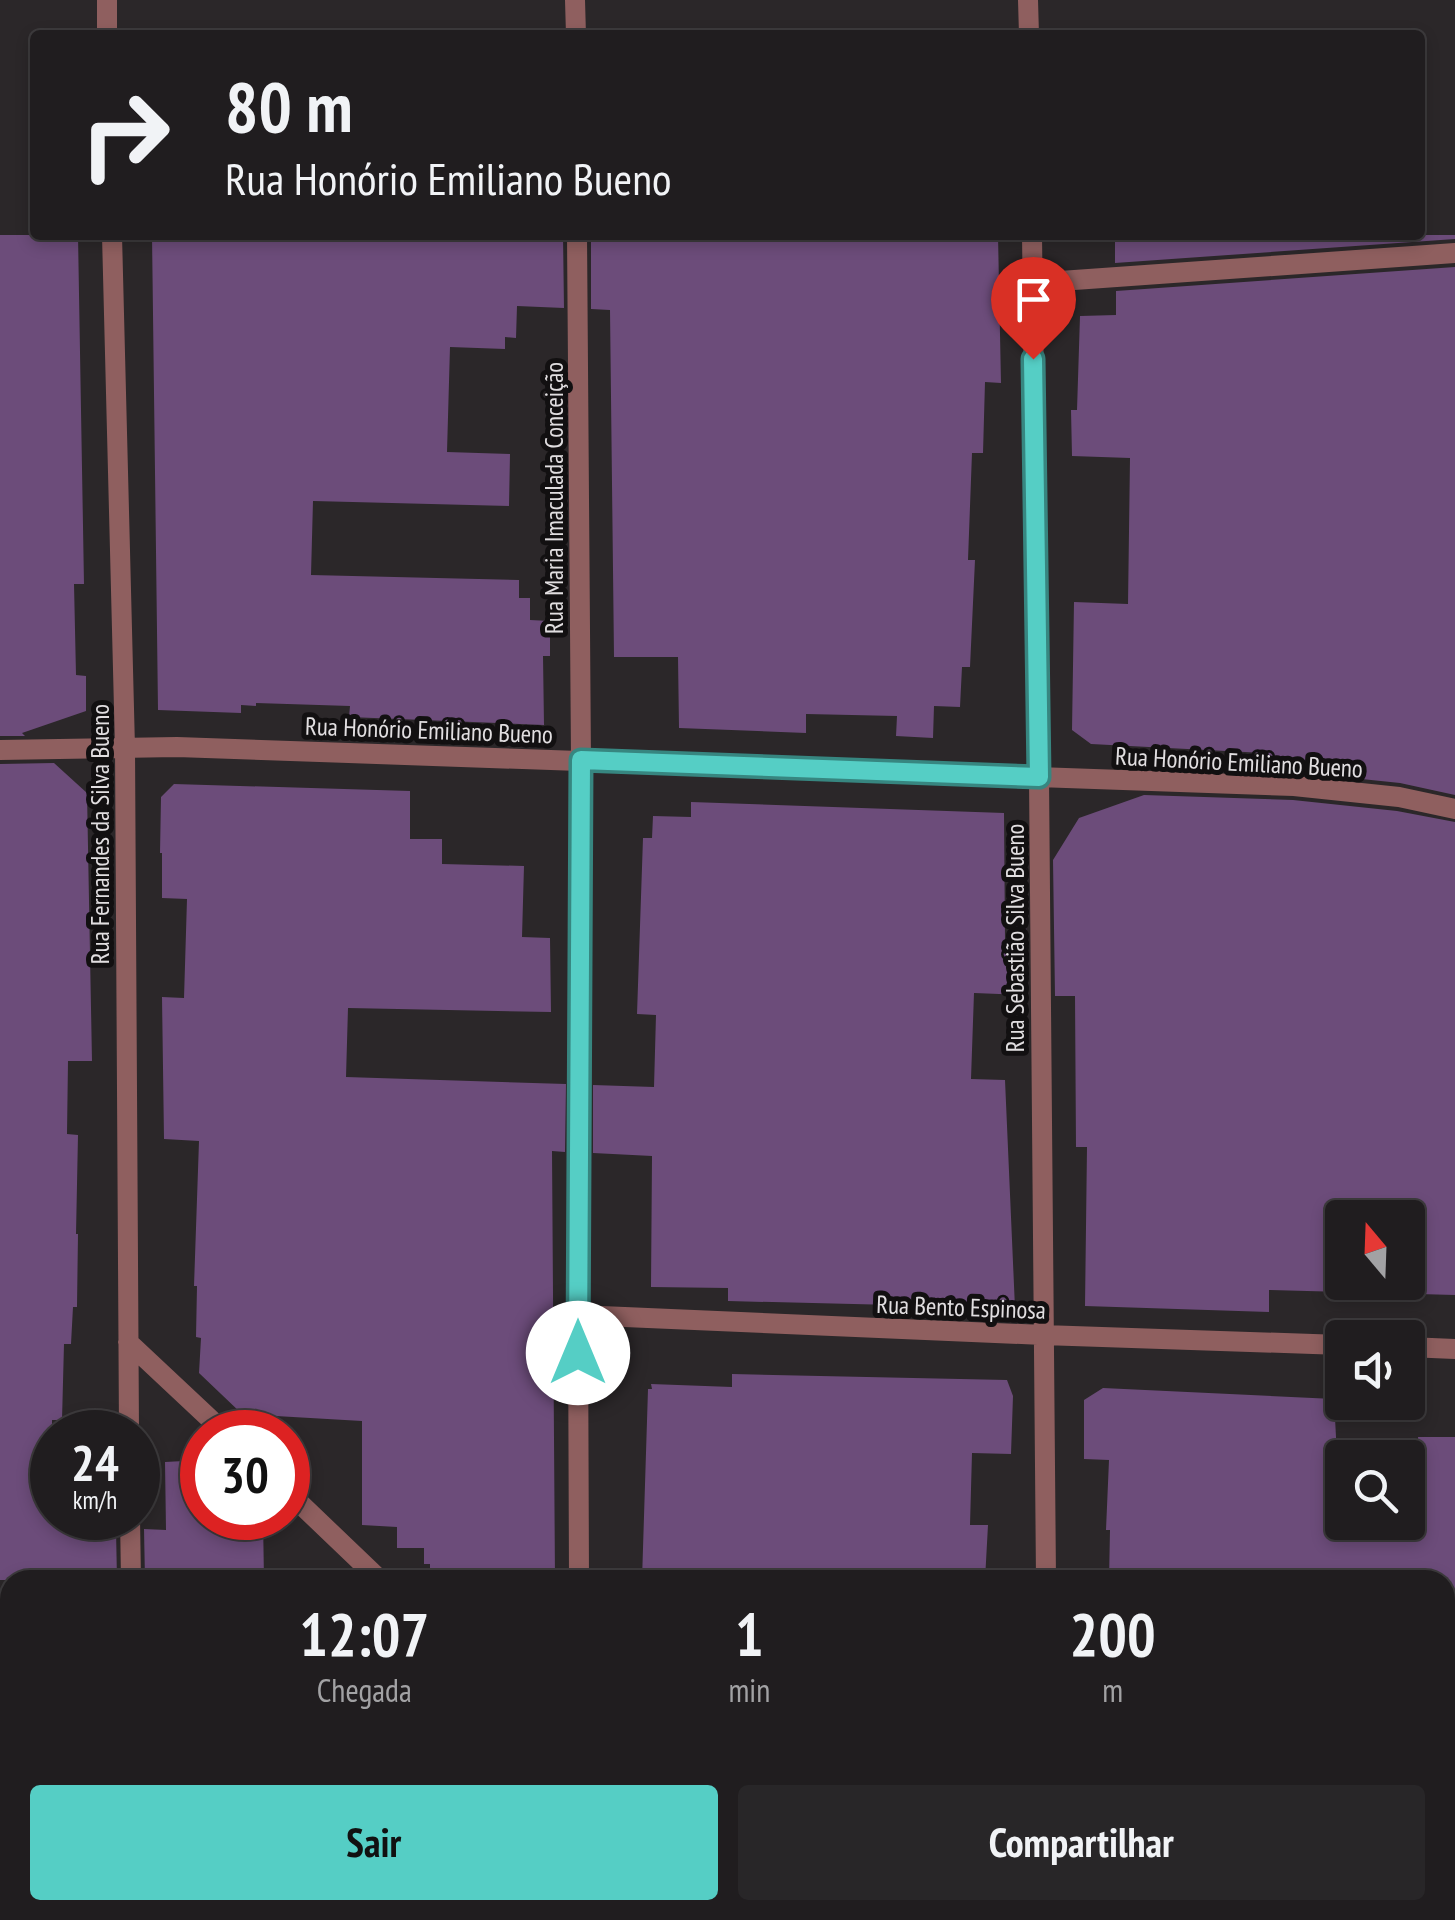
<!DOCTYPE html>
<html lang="pt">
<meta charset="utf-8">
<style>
:root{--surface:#201d1f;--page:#282628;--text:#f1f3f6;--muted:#a2a2a4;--line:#3d3b3d;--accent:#55cec5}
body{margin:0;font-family:"PT Sans Narrow",sans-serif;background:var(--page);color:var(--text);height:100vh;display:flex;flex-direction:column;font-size:38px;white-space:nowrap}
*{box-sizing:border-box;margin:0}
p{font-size:32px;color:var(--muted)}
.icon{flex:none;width:55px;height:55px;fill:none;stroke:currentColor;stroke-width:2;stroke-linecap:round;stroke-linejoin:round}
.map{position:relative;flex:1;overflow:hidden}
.side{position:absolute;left:0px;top:1570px;width:1455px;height:350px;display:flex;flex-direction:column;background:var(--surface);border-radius:30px 30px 0 0;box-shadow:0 5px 15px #0003,0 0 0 2px var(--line)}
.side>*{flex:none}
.guide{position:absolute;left:30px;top:30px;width:1395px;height:210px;border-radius:10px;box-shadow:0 5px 15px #0003,0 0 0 2px var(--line);background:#201d1f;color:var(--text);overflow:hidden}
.needle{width:65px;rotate:341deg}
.fabs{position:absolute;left:1325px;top:1200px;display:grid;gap:20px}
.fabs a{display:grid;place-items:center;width:100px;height:100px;border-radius:10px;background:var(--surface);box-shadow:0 5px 15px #0003,0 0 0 2px var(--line);font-size:50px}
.speed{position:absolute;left:30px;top:1410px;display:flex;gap:20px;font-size:50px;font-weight:700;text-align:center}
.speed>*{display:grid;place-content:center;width:130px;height:130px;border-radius:50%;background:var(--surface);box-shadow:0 5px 15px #0003,0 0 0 2px var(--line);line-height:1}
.speed small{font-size:25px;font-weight:400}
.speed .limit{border:15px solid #d22;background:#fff;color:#111}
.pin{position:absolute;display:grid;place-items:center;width:85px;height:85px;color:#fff;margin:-102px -42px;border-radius:50% 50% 50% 0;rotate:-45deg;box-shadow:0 0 10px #0007}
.pin .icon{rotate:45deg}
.me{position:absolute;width:110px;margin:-55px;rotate:0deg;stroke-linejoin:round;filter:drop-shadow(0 0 8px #0008)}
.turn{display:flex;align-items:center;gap:35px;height:210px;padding:0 30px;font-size:45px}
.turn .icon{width:130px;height:130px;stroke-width:2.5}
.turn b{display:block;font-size:70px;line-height:85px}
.eta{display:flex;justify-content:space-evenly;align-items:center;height:170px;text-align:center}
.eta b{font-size:60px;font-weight:700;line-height:70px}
.cta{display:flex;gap:20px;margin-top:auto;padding:20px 30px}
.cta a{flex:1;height:115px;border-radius:10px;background:var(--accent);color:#111;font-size:40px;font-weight:700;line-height:115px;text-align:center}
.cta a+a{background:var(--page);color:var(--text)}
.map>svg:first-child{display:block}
.building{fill:#6c4c7a;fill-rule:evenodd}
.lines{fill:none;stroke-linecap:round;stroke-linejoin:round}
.minor{stroke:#8f5f5f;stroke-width:20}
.route-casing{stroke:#378680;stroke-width:25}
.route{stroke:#55cec5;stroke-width:18}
.labels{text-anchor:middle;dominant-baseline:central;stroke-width:10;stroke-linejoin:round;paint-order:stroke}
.street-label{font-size:25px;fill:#e1dee0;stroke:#121011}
</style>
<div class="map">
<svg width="1455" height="1920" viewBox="0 0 1455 1920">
<rect width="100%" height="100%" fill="#2b2729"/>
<path class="building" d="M 0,235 L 78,235 L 84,584 L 74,584 L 76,675 L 86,676 L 86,711 L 22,733 L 25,736 L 0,736 Z
M 152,235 L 563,235 L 564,308 L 517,306 L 516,338 L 505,337 L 505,349 L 450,347 L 447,452 L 510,454 L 509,506 L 313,501 L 311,575 L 519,580 L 519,598 L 530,598 L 530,620 L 550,621 L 550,656 L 543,656 L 544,725 L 349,717 L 350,706 L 256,703 L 256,706 L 241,705 L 241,713 L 158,710 Z
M 591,235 L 998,235 L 1001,383 L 985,382 L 983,453 L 972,453 L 968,560 L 975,560 L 970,667 L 962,667 L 960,707 L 934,706 L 933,738 L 896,736 L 897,716 L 806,714 L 806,733 L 679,728 L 678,657 L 614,657 L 610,310 L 591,309 Z
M 1115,235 L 1455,235 L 1455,239 L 1115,263 Z
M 1455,267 L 1455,795 L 1400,783 L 1294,772 L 1217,770 L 1264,753 L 1091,744 L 1072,730 L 1074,602 L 1128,604 L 1130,458 L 1072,456 L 1071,410 L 1077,410 L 1080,316 L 1116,315 L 1116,291 Z
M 54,763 L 87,793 L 92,1061 L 68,1061 L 67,1134 L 78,1135 L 76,1234 L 78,1234 L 77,1307 L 73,1307 L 71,1344 L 64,1344 L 62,1420 L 52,1420 L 52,1518 L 59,1518 L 59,1527 L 116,1529 L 117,1580 L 0,1580 L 0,764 Z
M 174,784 L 410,791 L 410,839 L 442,839 L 442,864 L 524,866 L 522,937 L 550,938 L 551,1012 L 348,1008 L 346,1077 L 566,1084 L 565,1152 L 552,1151 L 555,1580 L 459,1580 L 459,1577 L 430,1576 L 430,1564 L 424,1564 L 424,1548 L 397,1548 L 397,1527 L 362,1525 L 362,1421 L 242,1414 L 199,1373 L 201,1338 L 196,1337 L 197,1286 L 194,1286 L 199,1141 L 164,1139 L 162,997 L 184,998 L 187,899 L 162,898 L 162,853 L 160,853 L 161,797 Z
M 1144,795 L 1293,800 L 1397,811 L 1455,822 L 1455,1295 L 1269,1290 L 1269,1312 L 1085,1306 L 1087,1147 L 1076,1147 L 1075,996 L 1055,996 L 1053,860 L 1079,818 ZM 1342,1218 L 1408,1218 L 1408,1282 L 1342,1282 Z
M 691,802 L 1004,813 L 1005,941 L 1026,906 L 1027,995 L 974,993 L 971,1079 L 1005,1080 L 1015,1308 L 728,1301 L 728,1288 L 651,1287 L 652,1156 L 593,1153 L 593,1085 L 654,1087 L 656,1015 L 637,1014 L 643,838 L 652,838 L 653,816 L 691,817 Z
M 732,1374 L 1007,1380 L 1013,1396 L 1011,1454 L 972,1453 L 970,1525 L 988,1525 L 985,1580 L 642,1580 L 648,1389 L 652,1389 L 651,1384 L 732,1387 Z
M 1103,1388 L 1334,1399 L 1337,1456 L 1345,1456 L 1342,1458 L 1342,1522 L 1420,1522 L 1418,1437 L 1455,1437 L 1455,1589 L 1445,1589 L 1445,1580 L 1109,1580 L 1110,1530 L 1106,1530 L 1109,1460 L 1084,1459 L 1084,1400 Z
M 202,1460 L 202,1518 L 263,1518 L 264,1580 L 145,1580 L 144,1529 L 166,1530 L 165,1462 Z"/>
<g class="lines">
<path class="minor" d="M 107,0 L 107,35
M 575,0 L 576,35
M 1028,0 L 1029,35
M 112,235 L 125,748 L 129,1432
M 577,235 L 581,760 L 578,1315 L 579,1580
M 1032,235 L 1039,777 L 1046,1580
M 1032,283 L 1455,253
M 0,750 L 177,747 L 1294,786 L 1399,797 L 1455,809
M 578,1315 L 1043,1335 L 1342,1345
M 128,1342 L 224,1432
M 1408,1347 L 1455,1349
M 288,1492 L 380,1580
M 130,1518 L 131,1580
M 136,1910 L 136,1920
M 587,1910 L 587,1920
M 1049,1910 L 1050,1920"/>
</g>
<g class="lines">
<defs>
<path id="route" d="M 578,1353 L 581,760 L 1039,777 L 1033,359"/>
</defs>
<use href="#route" class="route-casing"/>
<use href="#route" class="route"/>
</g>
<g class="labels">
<g class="street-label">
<text transform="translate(554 498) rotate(-90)">Rua Maria Imaculada Conceição</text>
<text transform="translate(429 730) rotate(2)">Rua Honório Emiliano Bueno</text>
<text transform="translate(1239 762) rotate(3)">Rua Honório Emiliano Bueno</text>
<text transform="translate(100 834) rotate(-90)">Rua Fernandes da Silva Bueno</text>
<text transform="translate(1015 938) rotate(-90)">Rua Sebastião Silva Bueno</text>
<text transform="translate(961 1307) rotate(2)">Rua Bento Espinosa</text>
</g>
</g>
</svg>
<div class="fabs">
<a><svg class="needle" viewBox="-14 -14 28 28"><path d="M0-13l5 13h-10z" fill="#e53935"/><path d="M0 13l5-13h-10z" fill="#a2a2a4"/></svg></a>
<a><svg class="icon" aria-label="sound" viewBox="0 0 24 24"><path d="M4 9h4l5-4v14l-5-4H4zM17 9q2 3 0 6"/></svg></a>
<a><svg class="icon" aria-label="search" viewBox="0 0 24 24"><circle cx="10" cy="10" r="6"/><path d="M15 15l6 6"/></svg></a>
</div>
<div class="speed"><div>24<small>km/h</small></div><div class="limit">30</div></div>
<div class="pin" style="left:1033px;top:359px;background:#d93025"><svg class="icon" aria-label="arrive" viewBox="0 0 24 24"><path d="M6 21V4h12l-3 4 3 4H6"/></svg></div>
<svg class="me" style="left:578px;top:1353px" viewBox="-20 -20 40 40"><circle r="19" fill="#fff"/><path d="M0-13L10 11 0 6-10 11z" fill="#55cec5"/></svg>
<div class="guide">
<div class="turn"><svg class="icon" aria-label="right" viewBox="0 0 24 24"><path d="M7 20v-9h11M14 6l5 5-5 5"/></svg><div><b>80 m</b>Rua Honório Emiliano Bueno</div></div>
</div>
<section class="side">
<div class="eta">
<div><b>12:07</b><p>Chegada</p></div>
<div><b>1</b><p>min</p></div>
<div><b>200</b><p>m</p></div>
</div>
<div class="cta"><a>Sair</a><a>Compartilhar</a></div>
</section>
</div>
